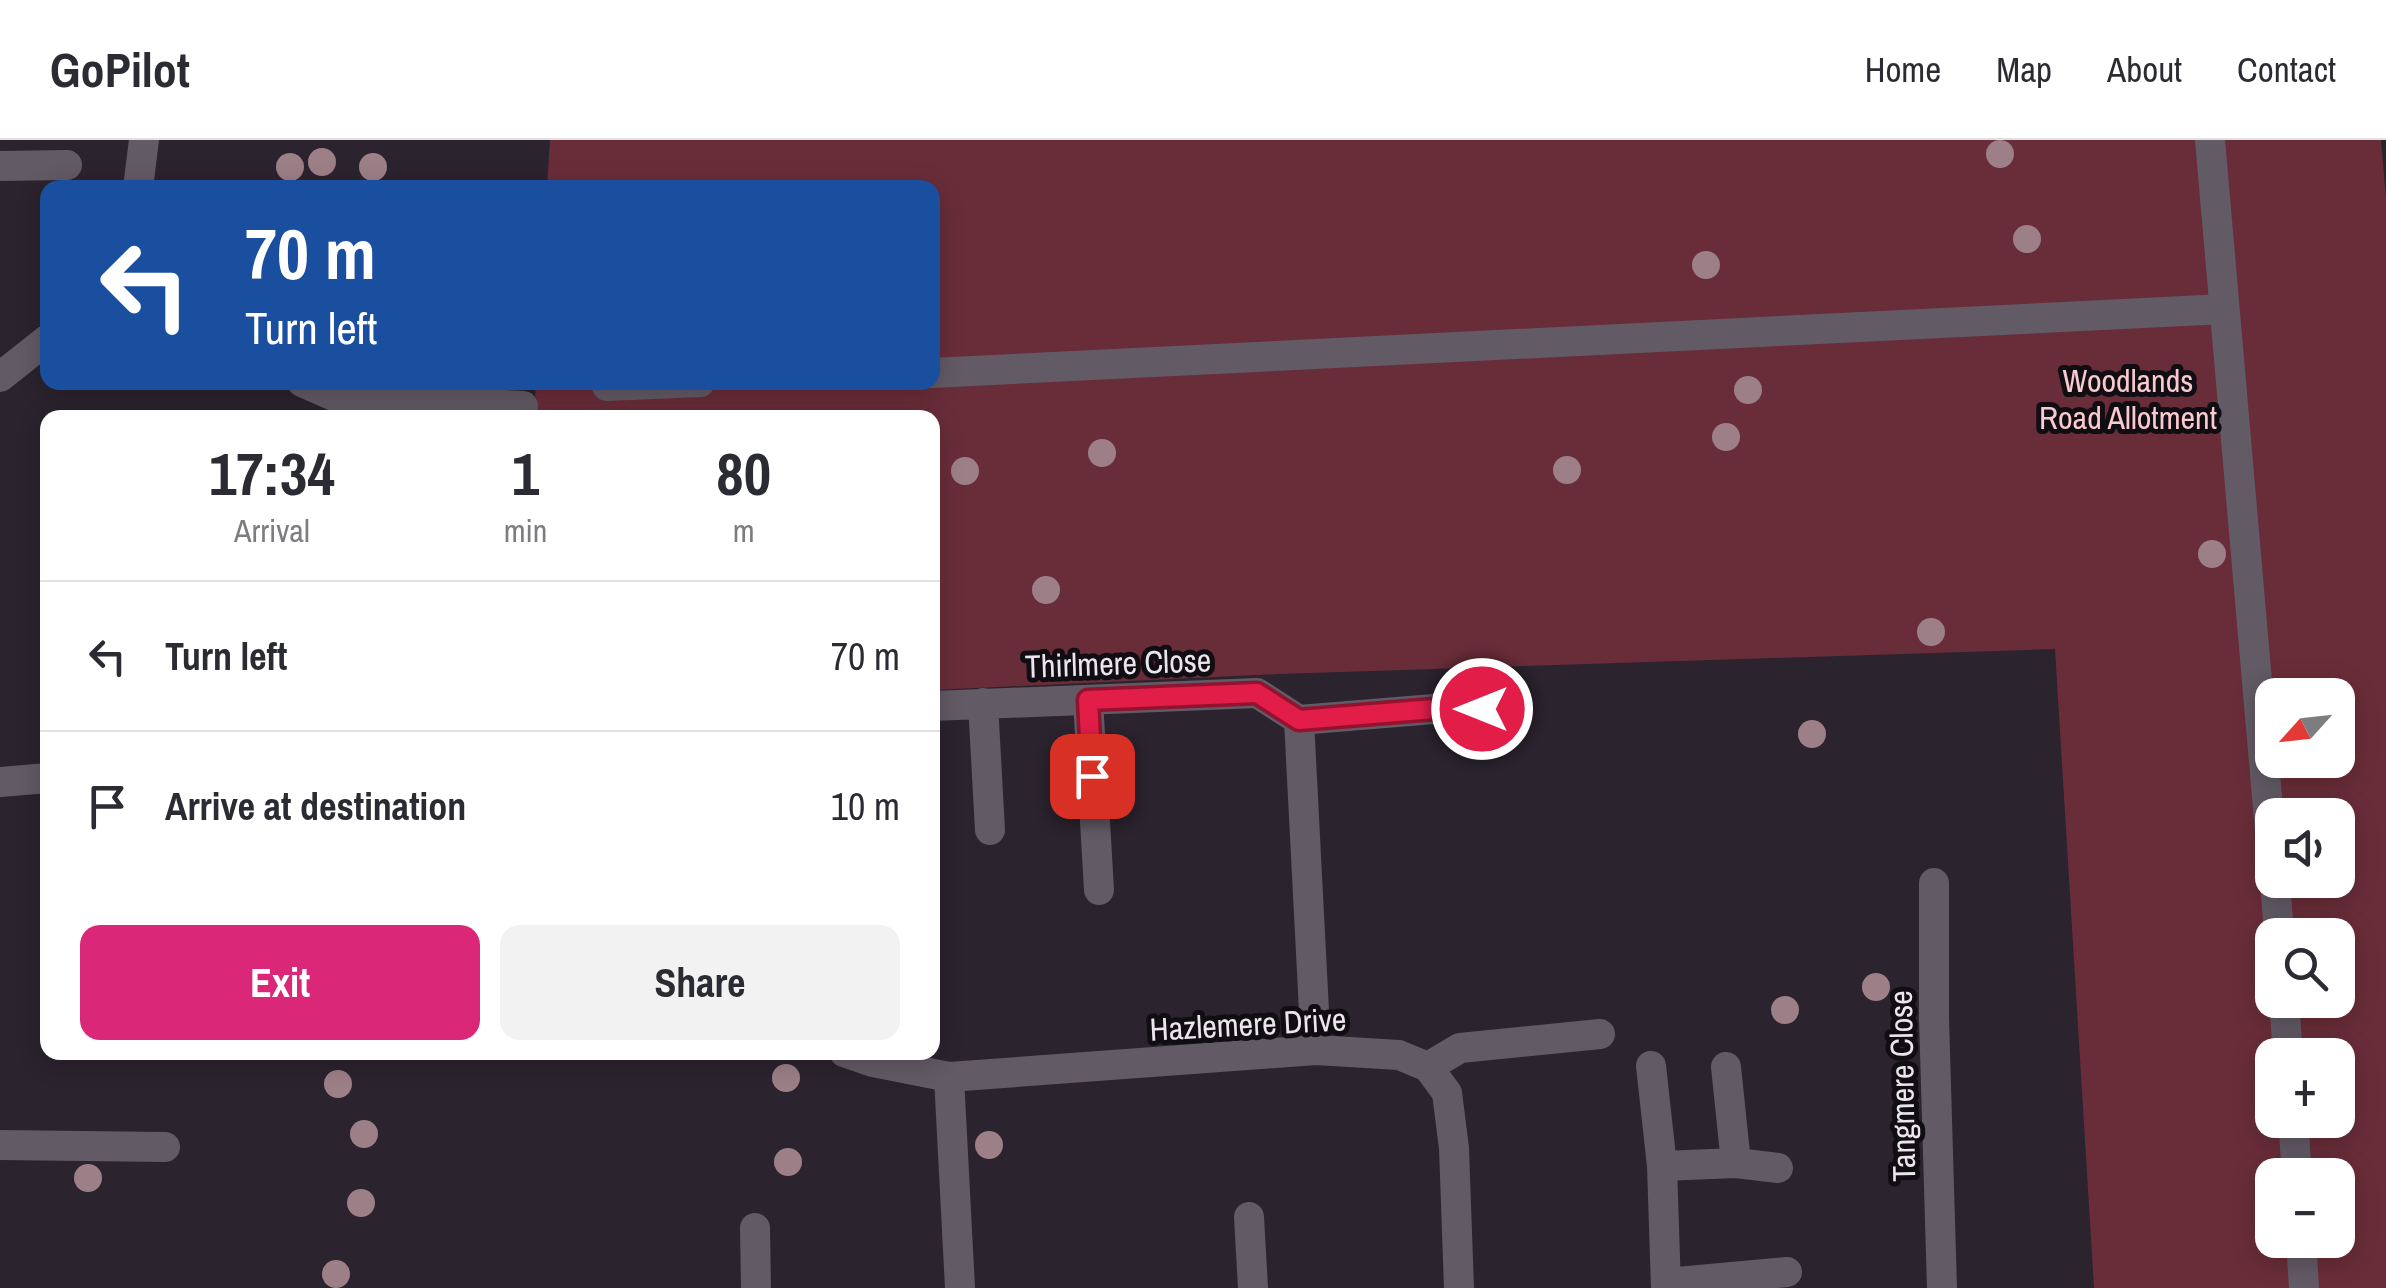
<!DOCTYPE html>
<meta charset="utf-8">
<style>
:root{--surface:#fff;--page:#f2f2f3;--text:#2b2b33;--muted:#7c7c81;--line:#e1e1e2;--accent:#db2777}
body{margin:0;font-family:"Archivo Narrow",sans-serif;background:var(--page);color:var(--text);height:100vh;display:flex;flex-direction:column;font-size:38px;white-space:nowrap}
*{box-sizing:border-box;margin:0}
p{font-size:32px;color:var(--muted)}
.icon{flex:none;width:55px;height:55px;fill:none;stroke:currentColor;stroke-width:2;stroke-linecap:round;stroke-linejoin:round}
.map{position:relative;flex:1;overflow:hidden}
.drawer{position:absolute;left:40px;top:270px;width:900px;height:650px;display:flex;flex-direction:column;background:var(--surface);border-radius:20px;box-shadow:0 5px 25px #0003}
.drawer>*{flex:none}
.banner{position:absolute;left:40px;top:40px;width:900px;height:210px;border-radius:20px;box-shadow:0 5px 25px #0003;background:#1a4fa0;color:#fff;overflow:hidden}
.needle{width:65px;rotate:243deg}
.tools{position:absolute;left:2255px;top:538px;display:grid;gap:20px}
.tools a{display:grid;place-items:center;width:100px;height:100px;border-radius:20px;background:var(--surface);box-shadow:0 5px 25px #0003;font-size:50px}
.pin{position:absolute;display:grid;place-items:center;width:85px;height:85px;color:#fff;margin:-42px;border-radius:20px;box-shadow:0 5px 15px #0006}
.me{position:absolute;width:110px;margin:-55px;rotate:270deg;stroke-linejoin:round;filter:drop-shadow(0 0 8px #0008)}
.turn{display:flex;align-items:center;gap:35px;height:210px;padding:0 40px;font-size:45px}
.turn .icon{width:130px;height:130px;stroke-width:2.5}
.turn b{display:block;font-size:70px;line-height:85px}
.eta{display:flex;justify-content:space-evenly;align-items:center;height:170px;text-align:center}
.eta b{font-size:60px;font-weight:700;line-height:70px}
.action{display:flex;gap:20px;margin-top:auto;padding:20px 40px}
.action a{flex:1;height:115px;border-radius:20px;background:var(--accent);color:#fff;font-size:40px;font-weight:700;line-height:115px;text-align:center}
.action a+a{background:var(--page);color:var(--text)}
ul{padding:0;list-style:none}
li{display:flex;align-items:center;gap:30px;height:150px;padding:0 40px;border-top:2px solid var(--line)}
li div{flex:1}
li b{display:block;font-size:38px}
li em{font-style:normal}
header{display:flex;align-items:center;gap:60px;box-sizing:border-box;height:140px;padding:0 50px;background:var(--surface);border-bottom:2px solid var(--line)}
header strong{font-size:48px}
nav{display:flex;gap:55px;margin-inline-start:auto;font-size:35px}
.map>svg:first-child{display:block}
.green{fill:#692d39;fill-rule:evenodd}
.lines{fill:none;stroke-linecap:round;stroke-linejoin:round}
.minor{stroke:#625a65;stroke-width:30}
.tree{fill:#9d7f87}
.route-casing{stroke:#92132f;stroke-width:25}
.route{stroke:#e11d48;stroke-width:18}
.labels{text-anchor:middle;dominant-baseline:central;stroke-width:10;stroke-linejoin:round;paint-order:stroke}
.park-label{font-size:32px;fill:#facad0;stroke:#110e13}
.street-label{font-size:32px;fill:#ebe6ed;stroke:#110e13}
</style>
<header>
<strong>GoPilot</strong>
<nav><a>Home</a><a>Map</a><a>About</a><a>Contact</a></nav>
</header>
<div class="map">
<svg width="2386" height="1148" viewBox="0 0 2386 1148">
<rect width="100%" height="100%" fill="#2b232e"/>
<path class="green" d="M 550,0 L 2381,0 L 2386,59 L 2386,1148 L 2094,1148 L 2055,509 L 1279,534 L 933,550 L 932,278 L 534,278 L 536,243 L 932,242 L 932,48 L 547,47 ZM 2272,555 L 2338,555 L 2338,620 L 2272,620 ZM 2272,675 L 2338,675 L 2338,740 L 2272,740 ZM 2272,795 L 2338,795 L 2338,860 L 2272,860 ZM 2272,915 L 2338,915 L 2338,980 L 2272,980 ZM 2272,1035 L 2338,1035 L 2338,1100 L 2272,1100 Z"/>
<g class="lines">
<path class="minor" d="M 2210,0 L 2272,714
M 0,26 L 67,25
M 138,48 L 144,0
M 932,233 L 2224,169
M 0,237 L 48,199
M 302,242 L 336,257 L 523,266
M 607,246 L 700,242
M 1088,560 L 1099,750
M 983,563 L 990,690
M 932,566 L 1257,553 L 1299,580 L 1434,569 L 1482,569
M 1299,580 L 1316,910
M 0,642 L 48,638
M 2275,740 L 2279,795
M 1934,743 L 1934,878 L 1942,1148
M 2284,860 L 2288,915
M 844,912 L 873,922 L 949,937 L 1316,910 L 1399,915 L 1428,927 L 1447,953 L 1454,1008 L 1459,1148
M 1651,926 L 1662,1026 L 1666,1148
M 1428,927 L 1460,908 L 1600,894
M 949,937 L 960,1148
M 2293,980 L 2297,1035
M 0,1005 L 165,1007
M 1736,1023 L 1778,1028
M 1662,1026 L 1736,1023 L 1726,927
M 1249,1077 L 1253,1148
M 755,1088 L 756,1148
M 2301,1100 L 2304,1148
M 1666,1143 L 1787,1132"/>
</g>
<g class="tree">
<circle cx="2000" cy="14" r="14"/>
<circle cx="322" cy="22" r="14"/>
<circle cx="290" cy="27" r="14"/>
<circle cx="373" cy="27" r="14"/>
<circle cx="2027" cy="99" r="14"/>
<circle cx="1706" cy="125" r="14"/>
<circle cx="1748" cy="250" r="14"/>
<circle cx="1726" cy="297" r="14"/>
<circle cx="1102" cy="313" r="14"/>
<circle cx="1567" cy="330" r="14"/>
<circle cx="965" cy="331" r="14"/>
<circle cx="2212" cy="414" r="14"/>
<circle cx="1046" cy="450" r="14"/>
<circle cx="1931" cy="492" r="14"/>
<circle cx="1812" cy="594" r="14"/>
<circle cx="1876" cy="847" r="14"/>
<circle cx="1785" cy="870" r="14"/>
<circle cx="786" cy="938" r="14"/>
<circle cx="338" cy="944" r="14"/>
<circle cx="364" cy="994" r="14"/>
<circle cx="989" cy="1005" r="14"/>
<circle cx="788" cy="1022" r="14"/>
<circle cx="88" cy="1038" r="14"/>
<circle cx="361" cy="1063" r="14"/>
<circle cx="336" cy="1134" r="14"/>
</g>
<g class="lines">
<defs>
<path id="route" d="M 1092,636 L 1088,560 L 1257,553 L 1299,580 L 1434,569 L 1482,569"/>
</defs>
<use href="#route" class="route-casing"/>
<use href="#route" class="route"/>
</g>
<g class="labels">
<g class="park-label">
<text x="2128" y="240">Woodlands<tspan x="2128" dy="37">Road Allotment</tspan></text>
</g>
<g class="street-label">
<text transform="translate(1118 523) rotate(-2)">Thirlmere Close</text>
<text transform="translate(1248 884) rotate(-3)">Hazlemere Drive</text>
<text transform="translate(1902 946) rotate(-91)">Tangmere Close</text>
</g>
</g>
</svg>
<div class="tools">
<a><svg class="needle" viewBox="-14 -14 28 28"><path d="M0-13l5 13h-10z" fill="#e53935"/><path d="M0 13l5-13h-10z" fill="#7c7c81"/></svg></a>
<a><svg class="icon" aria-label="sound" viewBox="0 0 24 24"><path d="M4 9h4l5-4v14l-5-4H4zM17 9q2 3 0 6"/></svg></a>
<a><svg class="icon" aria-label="search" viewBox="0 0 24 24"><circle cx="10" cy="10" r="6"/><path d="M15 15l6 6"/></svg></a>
<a>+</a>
<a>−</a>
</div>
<div class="pin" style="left:1092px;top:636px;background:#d93025"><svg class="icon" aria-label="arrive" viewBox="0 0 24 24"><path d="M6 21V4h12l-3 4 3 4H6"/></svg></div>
<svg class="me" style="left:1482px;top:569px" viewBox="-20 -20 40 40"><circle r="17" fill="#e11d48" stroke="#fff" stroke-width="3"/><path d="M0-11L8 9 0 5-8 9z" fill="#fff"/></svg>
<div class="banner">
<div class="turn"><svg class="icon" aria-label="left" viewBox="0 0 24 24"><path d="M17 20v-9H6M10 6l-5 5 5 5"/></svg><div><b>70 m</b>Turn left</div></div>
</div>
<section class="drawer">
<div class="eta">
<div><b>17:34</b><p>Arrival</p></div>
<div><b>1</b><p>min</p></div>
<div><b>80</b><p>m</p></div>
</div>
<ul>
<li><svg class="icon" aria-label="left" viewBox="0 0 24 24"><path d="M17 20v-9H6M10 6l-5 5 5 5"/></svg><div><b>Turn left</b></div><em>70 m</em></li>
<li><svg class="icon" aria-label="arrive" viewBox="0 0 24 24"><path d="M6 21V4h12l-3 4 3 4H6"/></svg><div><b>Arrive at destination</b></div><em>10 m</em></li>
</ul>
<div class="action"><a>Exit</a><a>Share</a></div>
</section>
</div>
